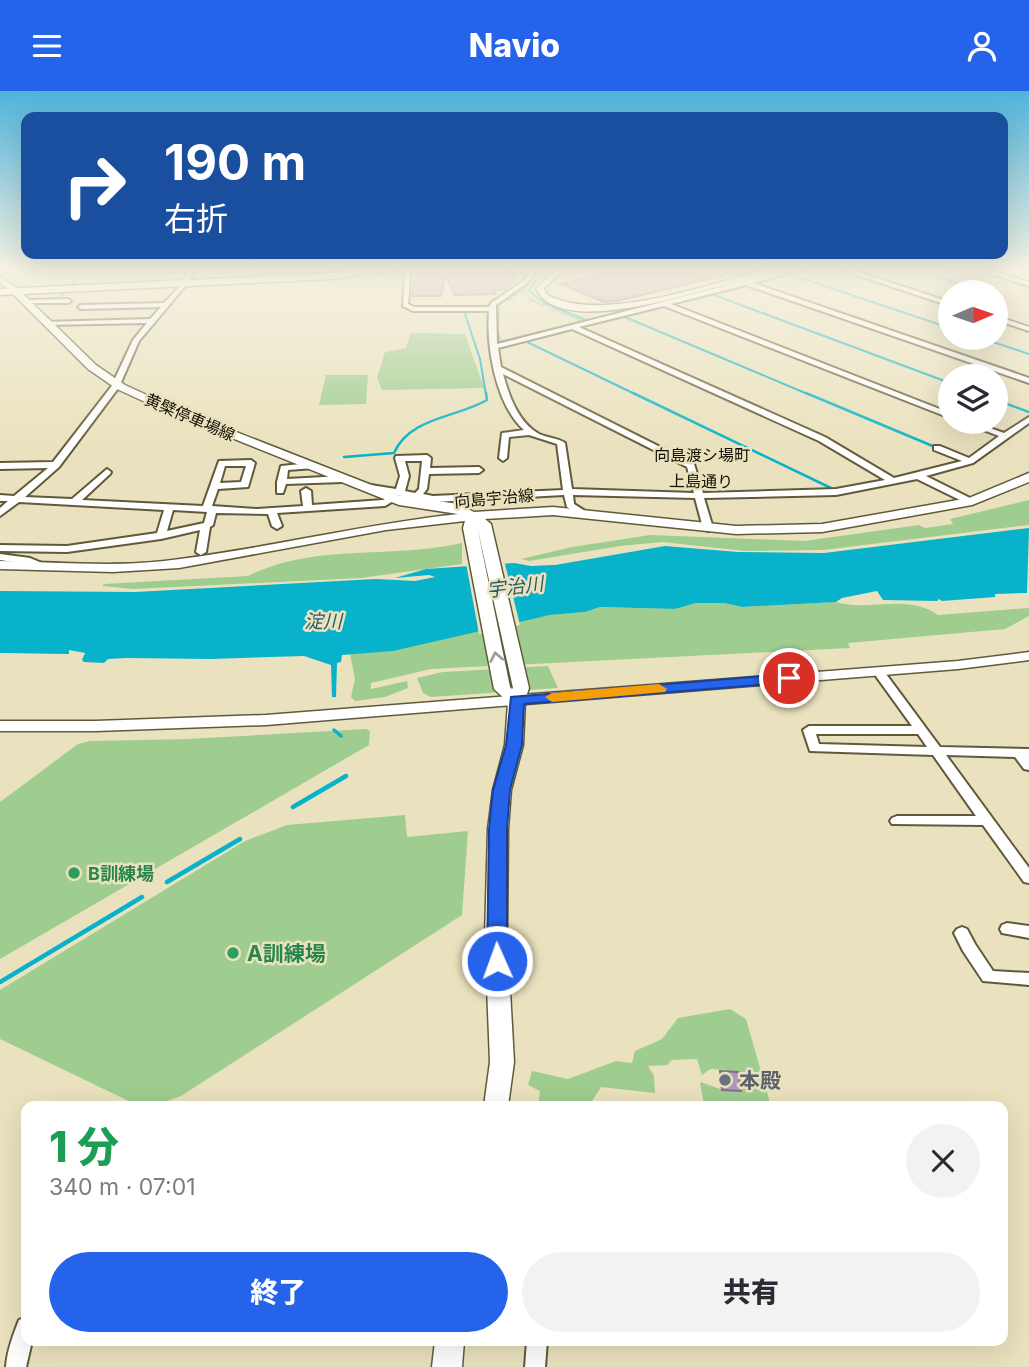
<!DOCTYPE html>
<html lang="ja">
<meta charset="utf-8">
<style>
:root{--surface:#fff;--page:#f2f2f3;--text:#2b2b33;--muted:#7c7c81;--accent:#2563eb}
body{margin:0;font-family:Inter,"Noto Sans JP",sans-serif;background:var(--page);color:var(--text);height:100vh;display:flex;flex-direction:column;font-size:26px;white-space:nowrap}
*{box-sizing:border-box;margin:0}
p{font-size:23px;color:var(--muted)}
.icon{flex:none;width:38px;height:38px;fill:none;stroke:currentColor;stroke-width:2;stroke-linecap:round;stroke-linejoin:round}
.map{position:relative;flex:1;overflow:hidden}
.details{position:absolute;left:21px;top:1010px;width:987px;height:245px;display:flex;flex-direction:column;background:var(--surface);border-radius:14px;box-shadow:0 7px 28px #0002}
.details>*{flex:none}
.hud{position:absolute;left:21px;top:21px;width:987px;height:147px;border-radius:14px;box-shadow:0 7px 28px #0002;background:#1a4fa0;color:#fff;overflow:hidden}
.needle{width:46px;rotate:88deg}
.fabs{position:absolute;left:938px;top:189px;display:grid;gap:14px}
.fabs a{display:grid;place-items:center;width:70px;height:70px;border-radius:50%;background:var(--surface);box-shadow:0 7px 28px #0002;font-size:35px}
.pin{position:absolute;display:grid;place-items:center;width:60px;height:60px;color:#fff;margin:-30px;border:4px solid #fff;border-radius:50%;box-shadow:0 2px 7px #0007}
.me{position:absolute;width:77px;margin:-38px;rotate:358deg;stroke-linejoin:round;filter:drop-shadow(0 0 5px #0008)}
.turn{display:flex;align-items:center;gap:24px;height:147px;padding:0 28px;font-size:32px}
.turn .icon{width:91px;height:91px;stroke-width:2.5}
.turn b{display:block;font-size:49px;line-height:60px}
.round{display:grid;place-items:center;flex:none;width:74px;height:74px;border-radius:37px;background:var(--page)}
.summary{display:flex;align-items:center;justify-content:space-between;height:119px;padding:0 28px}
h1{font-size:42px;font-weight:800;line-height:52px;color:#1e9e55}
.button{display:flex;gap:14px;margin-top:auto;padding:14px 28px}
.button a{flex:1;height:80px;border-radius:42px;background:var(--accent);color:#fff;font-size:28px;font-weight:800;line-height:80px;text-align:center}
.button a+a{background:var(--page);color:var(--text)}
header{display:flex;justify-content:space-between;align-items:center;height:91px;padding:0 28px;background:var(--accent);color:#fff;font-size:32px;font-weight:800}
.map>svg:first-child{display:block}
.green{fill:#9fcd90}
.water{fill:#09b2cb}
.pier{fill:#eae2be}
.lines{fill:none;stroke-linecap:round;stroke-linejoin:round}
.stream-far3{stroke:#09b2cb;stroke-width:2}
.stream-far2{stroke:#09b2cb;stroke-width:2.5}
.stream-far1{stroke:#09b2cb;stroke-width:3.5}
.stream{stroke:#09b2cb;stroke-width:4.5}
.building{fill:#b199b5;stroke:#866f8a;stroke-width:2}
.minor-casing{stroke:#615a3a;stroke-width:4}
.tertiary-casing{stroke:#615a3a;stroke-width:3}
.secondary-casing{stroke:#615a3a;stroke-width:3}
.trunk-casing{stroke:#615a3a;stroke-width:3}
.minor{fill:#fff;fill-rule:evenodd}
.tertiary{fill:#fff;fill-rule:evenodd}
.secondary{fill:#fff;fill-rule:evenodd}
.trunk{fill:#fff;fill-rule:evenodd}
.oneway{stroke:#a09f9b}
.route{fill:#2563eb;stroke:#184099;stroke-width:2}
.slow{fill:#f59e0b}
.leisure-dot{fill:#2e9e5b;stroke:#eae2be;stroke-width:2.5}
.worship-dot{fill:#6b7280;stroke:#eae2be;stroke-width:2.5}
.labels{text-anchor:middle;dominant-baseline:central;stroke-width:5;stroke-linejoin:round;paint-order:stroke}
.far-street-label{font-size:16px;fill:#120f04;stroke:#eae2be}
.far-neighbourhood-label{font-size:16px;fill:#120f04;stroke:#eae2be}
.leisure-label{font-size:18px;font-weight:bold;fill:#27864d;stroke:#eae2be;text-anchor:start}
.water-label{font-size:19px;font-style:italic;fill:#265e69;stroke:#eae2be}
.near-leisure-label{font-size:21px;font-weight:bold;fill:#27864d;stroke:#eae2be;text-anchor:start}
.near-worship-label{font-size:21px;font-weight:bold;fill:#5b616d;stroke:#eae2be;text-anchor:start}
</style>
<header><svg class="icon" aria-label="menu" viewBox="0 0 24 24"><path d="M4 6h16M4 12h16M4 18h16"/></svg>Navio<svg class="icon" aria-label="person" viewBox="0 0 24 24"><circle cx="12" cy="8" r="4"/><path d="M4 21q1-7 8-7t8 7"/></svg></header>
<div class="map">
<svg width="1029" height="1276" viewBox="0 0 1029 1276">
<rect width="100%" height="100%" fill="#eae2be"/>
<path class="green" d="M 528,194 L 527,200 L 533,208 L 546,214 L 541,216 L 535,211 L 530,211 L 528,204 L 518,202 L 518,205 L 513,206 L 513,210 L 505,210 L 500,215 L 499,242 L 502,249 L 578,230 L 556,220 L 551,221 L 552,217 L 584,230 L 496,252 L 495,230 L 498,214 Z
M 411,242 L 465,243 L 484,297 L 382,299 L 377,287 L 385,261 L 406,257 Z
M 326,284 L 368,284 L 366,313 L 319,314 Z
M 1029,409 L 1029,434 L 823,459 L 745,460 L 662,451 L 620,455 L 529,470 L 521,468 L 572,456 L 650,444 L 804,450 L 919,434 L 925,437 L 953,433 L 950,428 Z
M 462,452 L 462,473 L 361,487 L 134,498 L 102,495 L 104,493 L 248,485 C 313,452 393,468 462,452 Z
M 836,511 C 869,521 907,502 938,524 L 1029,517 L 1029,525 L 1005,538 L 848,552 L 850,557 L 431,578 L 371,592 L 371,598 L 407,590 L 408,597 L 385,606 L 355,610 L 351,606 L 355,588 L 350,563 L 393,559 L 550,524 L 585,521 L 600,516 L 675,518 L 696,512 L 724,512 L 742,516 Z
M 548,575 L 558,597 L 431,606 L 423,602 L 417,587 L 443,581 Z
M 366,638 L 370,640 L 369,654 L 0,868 L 0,711 L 78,653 L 90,650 L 189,648 Z
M 405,724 L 407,746 L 468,740 L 462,824 L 181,1005 L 154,1015 L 139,1015 L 0,948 L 0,899 L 245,750 L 287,734 Z
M 730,918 L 746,928 L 771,1015 L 704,1015 L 700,991 C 712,994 719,1000 732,999 L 726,979 L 710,978 L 702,984 L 697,968 L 672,969 L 667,974 L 648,975 L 654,985 L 655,1002 L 601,996 L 589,1015 L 538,1015 L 540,1000 L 528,994 L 532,980 L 568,988 L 616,970 L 632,972 L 635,960 L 662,948 L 678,927 Z"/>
<path class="water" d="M 1029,437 L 1027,502 L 995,503 L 995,506 L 942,510 L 939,508 L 937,510 L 883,509 L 877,500 L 842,507 L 836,511 L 742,516 L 724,512 L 696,512 L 675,518 L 600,516 L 585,521 L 550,524 L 393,560 L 342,564 L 341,571 L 337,572 L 336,606 L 332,606 L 331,574 L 304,565 L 211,568 L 126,567 L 108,568 L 104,572 L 84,571 L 82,569 L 85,562 L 69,559 L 69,563 L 0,562 L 0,500 L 135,501 L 376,488 L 415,490 L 435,486 L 429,484 L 395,487 L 426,478 L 514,472 L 531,475 L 555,474 L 665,455 L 738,461 L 824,462 Z"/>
<path class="pier" d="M 504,469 L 520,534 L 479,543 L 466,472 Z"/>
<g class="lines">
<path class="stream-far3" d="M 553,177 L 534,191 L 529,200 L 546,213 L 588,230
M 908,177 L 987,201
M 786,182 L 950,237
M 706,201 L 950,292
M 62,204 L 84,177
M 996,204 L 999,206
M 464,220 L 480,268 L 486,304
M 620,224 L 810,304
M 981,247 L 1029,263
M 523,249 L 637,304"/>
<path class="stream-far2" d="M 633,302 L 833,398
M 806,302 L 935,356
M 996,309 L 1029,321
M 344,366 L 394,362 C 410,326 456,327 487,309 L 486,302"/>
<path class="stream-far1" d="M 334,639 L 341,645"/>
<path class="stream" d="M 293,716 L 346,685
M 167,791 L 240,748
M 0,891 L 142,806"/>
</g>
<path class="building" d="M 442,177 L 507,177 L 515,189 L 504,199 L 494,199 L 496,203 L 455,204 L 445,183 L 441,205 L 412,205 L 417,179 Z
M 609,177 L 736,177 L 737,181 L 617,210 L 604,211 L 561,193 L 608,182 Z
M 720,980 L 738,981 L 741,1000 L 722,999 Z"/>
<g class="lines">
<defs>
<path id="minor" d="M 405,177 L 411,177 L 408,213 L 414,216 L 489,216 L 491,212 L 522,191 L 530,182 L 514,182 L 512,177 L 518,177 L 519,179 L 541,177 L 526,193 L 496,214 L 497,253 L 795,177 L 807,177 L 753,192 L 1029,287 L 1029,292 L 746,194 L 671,213 L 950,322 L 950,327 L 664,215 L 579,236 L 825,346 L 894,387 L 962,370 L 934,359 L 934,355 L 940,355 L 969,367 L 999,345 L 962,331 L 973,331 L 1004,342 L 1029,326 L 1029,332 L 973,372 L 926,385 L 972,408 L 972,412 L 966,412 L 917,388 L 836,404 L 704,407 L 713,437 L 708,440 L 703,437 L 695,407 L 573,404 L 574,413 L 585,420 L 583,425 L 580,426 L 567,416 L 564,404 L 433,411 L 361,397 L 358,396 L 358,392 L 396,398 L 400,385 L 395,367 L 396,365 L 427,364 L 431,367 L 430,377 L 479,376 L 483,379 L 479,382 L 429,383 L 427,398 L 423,403 L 433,405 L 563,399 L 557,353 L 529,344 L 509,346 L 507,367 L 503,370 L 499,367 L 502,342 L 524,339 C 496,314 486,256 489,220 L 413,220 L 403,215 ZM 572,238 L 819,350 L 885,389 L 836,398 L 703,402 L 694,373 L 501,276 L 498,257 ZM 503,283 L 687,376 L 694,402 L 572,398 L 565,352 C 558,347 548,347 539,343 C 518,331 509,305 503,283 ZM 405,370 L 422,370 L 419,398 L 415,402 L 405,400 L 409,385 Z
M 836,177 L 846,177 L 950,211 L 950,215 Z
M 972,177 L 983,177 L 1029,191 L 1029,195 Z
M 185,190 L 187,193 L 139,250 L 119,296 L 59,376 L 25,406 L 72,408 L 107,378 L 111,381 L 110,383 L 82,409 L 203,415 L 219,370 L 251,369 L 255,372 L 248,396 L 218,398 L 212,415 L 257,418 L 303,415 L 301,400 L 306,397 L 311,400 L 312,414 L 383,409 L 393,404 L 398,407 L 385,415 L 277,422 L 282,435 L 277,438 L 272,435 L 268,423 L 216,422 L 213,434 L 210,436 L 206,461 L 201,464 L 196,461 L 200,439 L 161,448 L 67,461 L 0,460 L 0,454 L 67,455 L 157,442 L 164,419 L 19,411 L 0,425 L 0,417 L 8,410 L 0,410 L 0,404 L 14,405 L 48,377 L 0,378 L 0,372 L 53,371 L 111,296 L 133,249 L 147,232 L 46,234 L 43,232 L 44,231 L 150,228 L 161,216 L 81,218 L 78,216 L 81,214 L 164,212 ZM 225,375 L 246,375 L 241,391 L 220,392 ZM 173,419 L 207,421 L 204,432 L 167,440 Z
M 26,209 L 68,208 L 71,210 L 68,212 L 24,212 L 24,210 Z
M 996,225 L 1029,236 L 1029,240 L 996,229 Z
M 311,372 L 314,373 L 314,377 L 288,379 L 287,388 L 342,385 L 346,388 L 342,391 L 286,393 L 283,402 L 277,402 L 277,391 L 281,375 Z
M 0,463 L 30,467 L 49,475 L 44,478 L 28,473 L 0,469 Z
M 879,578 L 883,579 L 940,656 L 1029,658 L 1029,679 L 1024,678 L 1015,666 L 946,664 L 1029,777 L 1029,792 L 1024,791 L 983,734 L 892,733 L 890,730 L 892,727 L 897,725 L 976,725 L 933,664 L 810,660 L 803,639 L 809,635 L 912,635 L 873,581 ZM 816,643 L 918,643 L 927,656 L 819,653 Z
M 1007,832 L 1029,835 L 1029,847 L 1002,842 L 1000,838 L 1002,834 Z
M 962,836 L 967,838 L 975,853 L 993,880 L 1029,882 L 1029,894 L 983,890 L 963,860 L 954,842 L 957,838 Z
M 26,1226 L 26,1250 L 32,1250 L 26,1276 L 6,1276 C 7,1260 13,1244 19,1229 Z
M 527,1250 L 547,1250 L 545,1276 L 525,1276 Z"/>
<path id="tertiary" d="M 188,177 L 196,177 L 188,194 L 182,194 Z
M 558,177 L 567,177 L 544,197 L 546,203 C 599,234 713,192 771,177 L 786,177 C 765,188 736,191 713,197 C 677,206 556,245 536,197 Z
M 0,185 L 18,198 L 18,202 L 12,202 L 0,191 Z
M 1029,561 L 1029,569 L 958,578 L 266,634 L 96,640 L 0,640 L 0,630 L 96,630 L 266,624 L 958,570 Z"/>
<path id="secondary" d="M 12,198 L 18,198 L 96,274 L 125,294 L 175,317 L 397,404 L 458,413 L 474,421 L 553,416 L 736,435 L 822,433 L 969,407 L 1029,382 L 1029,391 L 972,414 L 822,441 L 736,443 L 553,424 L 485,428 L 491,433 L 529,597 L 525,609 L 523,654 L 511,699 L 508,738 L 507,845 L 514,971 L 508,1015 L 484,1015 L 490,971 L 485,845 L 488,738 L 493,699 L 505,654 L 508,611 L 494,598 L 463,437 L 465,430 L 386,439 L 179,477 L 113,481 L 0,478 L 0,470 C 60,471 121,477 180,468 C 273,456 365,433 458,423 L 399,414 L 167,321 L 117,298 L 88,278 L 12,202 ZM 477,435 L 513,597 L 512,598 L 510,596 Z
M 435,1250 L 464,1250 L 462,1276 L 432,1276 Z"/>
<path id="trunk" d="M 373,177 L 410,177 L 332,188 L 0,204 L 0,198 L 332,182 Z"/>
</defs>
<use href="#minor" class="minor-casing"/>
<use href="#tertiary" class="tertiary-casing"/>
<use href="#secondary" class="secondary-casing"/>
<use href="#trunk" class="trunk-casing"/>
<use href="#minor" class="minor"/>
<use href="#tertiary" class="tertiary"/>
<use href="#secondary" class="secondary"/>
<use href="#trunk" class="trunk"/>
</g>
<defs><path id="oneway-chevron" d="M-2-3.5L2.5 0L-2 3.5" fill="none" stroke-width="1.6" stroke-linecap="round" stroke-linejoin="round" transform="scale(1.75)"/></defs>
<use class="oneway" href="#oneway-chevron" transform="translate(496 566) rotate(-101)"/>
<linearGradient id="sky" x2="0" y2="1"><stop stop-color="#4fb3dc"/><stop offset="0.5" stop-color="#f6f2e2"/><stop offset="1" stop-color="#f6f2e2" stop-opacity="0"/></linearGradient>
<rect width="1029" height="356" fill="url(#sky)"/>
<path class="route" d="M 789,583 L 795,584 L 797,587 L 795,591 L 524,613 L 522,654 L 510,699 L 507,738 L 507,870 L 504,875 L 497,878 L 490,875 L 487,870 L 489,738 L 493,699 L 506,654 L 511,606 Z"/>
<path class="slow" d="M 659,593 L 667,598 L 665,601 L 552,611 L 545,606 L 552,602 Z"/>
<g class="leisure-dot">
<circle cx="74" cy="782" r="7"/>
<circle cx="233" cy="862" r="7"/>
</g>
<circle class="worship-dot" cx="725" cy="989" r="7"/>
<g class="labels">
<g class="far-street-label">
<text transform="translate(190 326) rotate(23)">黄檗停車場線</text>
<text transform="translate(701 390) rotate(1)">上島通り</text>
<text transform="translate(494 407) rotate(-5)">向島宇治線</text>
</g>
<g class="far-neighbourhood-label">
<text x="702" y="364">向島渡シ場町</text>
</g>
<g class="leisure-label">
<text x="88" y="782">B訓練場</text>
</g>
<g class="water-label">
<text transform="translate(515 496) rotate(-7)">宇治川</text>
<text x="323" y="530">淀川</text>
</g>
<g class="near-leisure-label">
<text x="247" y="862">A訓練場</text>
</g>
<g class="near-worship-label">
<text x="739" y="989">本殿</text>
</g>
</g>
</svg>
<div class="fabs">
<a><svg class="needle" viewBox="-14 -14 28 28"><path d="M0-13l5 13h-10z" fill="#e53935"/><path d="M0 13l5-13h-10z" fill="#7c7c81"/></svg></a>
<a><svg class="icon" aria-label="layers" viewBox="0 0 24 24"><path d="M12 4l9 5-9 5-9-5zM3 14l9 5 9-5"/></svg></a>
</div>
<div class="pin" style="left:789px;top:587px;background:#d93025"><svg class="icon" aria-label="arrive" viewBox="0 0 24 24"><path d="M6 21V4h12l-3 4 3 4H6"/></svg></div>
<svg class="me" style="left:497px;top:870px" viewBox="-20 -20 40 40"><circle r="17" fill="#2563eb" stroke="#fff" stroke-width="3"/><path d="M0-11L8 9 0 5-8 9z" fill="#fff"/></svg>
<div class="hud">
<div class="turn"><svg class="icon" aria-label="right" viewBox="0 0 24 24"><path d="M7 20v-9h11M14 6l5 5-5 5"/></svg><div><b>190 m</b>右折</div></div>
</div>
<section class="details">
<div class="summary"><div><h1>1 分</h1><p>340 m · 07:01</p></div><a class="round"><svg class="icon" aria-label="close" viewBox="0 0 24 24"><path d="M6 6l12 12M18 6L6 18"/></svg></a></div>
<div class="button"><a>終了</a><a>共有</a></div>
</section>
</div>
